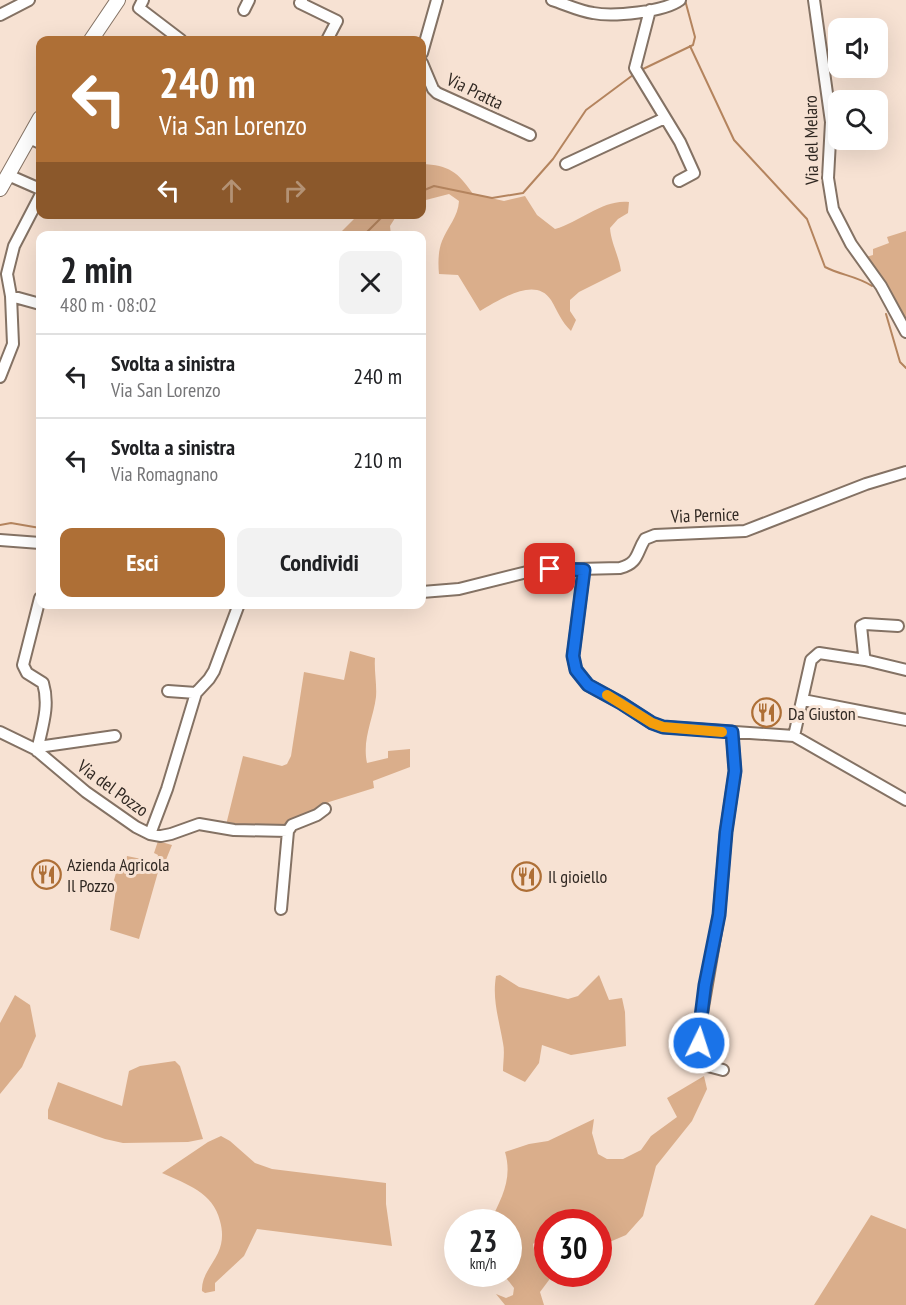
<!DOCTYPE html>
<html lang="it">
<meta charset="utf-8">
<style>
:root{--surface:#fff;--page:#f2f2f2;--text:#202124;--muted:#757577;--line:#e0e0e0;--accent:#ae6f36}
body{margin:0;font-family:"PT Sans Narrow",sans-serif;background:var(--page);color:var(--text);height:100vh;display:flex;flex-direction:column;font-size:22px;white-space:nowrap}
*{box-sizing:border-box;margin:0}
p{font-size:20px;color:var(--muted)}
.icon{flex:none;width:33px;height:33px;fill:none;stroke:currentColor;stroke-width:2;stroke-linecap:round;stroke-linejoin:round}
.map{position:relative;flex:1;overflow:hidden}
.details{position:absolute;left:36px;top:231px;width:390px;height:378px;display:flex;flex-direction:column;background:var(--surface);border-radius:12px;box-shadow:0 6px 24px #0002}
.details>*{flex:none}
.hud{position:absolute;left:36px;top:36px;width:390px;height:183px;border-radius:12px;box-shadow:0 6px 24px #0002;background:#ae6f36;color:#fff;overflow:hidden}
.fabs{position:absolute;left:828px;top:18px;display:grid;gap:12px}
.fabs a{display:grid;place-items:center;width:60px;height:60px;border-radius:12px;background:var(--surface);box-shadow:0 6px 24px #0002;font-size:30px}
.speed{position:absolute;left:444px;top:1209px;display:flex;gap:12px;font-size:30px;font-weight:700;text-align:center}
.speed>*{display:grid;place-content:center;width:78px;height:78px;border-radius:50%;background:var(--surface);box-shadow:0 6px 24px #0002;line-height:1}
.speed small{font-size:15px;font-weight:400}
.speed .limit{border:9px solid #d22;background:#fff;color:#111}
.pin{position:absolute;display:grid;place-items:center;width:51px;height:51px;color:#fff;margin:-26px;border-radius:12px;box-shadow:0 3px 9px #0006}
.me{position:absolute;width:66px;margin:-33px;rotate:4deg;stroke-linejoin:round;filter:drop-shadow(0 0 4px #0008)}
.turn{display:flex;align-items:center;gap:21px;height:126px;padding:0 24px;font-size:27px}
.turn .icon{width:78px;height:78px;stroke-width:2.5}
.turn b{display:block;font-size:42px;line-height:51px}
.lanes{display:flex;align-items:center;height:57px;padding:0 24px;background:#0003;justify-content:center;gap:30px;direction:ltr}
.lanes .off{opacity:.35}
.round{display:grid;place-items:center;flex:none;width:63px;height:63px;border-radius:12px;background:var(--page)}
.summary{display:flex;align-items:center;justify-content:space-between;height:102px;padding:0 24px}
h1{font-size:36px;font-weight:600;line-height:45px}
.action{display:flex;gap:12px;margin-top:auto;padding:12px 24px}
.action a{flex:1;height:69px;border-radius:12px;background:var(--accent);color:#fff;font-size:24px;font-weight:600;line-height:69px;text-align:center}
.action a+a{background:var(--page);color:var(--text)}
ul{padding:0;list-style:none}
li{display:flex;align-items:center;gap:18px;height:84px;padding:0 24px;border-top:2px solid var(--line)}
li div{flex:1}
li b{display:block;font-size:22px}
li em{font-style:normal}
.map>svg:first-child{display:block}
.green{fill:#daae8b}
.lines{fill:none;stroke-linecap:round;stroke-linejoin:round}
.stream{stroke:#b4845e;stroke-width:2}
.street-casing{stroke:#847264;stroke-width:14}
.secondary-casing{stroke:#847264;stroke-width:16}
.street{stroke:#fff;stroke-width:10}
.secondary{stroke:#fff;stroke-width:14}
.route-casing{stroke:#114b97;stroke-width:15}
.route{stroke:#1a73e8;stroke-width:10}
.slow{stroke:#f59e0b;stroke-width:10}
.labels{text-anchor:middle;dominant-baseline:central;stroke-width:6;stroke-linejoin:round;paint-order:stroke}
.street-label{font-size:18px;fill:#302822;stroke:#f7e2d3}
.poi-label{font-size:18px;fill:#302822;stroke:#f7e2d3;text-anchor:start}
</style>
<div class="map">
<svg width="906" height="1305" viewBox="0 0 906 1305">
<rect width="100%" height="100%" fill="#f7e2d3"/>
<path class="green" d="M 422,164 C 449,165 458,172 473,194 L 504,201 L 525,196 L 537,215 L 555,229 C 580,222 603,199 629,202 L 628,213 L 618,219 L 610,228 C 611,243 619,256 621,271 L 579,292 L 570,300 L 570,311 L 576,320 L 571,331 C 561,321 558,312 551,300 C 535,275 498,301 480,311 L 458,275 L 439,274 C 438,264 438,251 442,241 C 448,226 458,217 459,201 L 449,194 L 422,201 Z
M 358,215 L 397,215 L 390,226 L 391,235 L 338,235 Z
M 906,231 L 906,322 L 881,277 L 866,257 L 873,255 L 873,249 L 889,243 L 887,237 Z
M 350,651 L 375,658 C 374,671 377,684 376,697 C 373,720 362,739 367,763 L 388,758 L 388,751 L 410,749 L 410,767 L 373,781 L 374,788 L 329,802 L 319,811 L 286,823 L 286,827 L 226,825 L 243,756 L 282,766 L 287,764 L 291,756 L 304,672 L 344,680 Z
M 158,841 L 172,845 L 161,872 L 158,872 L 139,939 L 110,930 L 116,889 L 114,880 L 118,866 L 125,866 L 127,856 L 156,862 L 158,855 L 154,853 Z
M 500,975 L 519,987 L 568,999 L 578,996 L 599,975 L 609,1000 L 622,998 L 625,1012 L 626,1046 L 571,1055 L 542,1045 L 539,1063 L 525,1082 L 503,1071 C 503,1062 505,1052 503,1043 C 499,1019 492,1000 496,976 Z
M 15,995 L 30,1005 L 36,1036 L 22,1067 L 0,1094 L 0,1023 Z
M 175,1061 L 180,1066 L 203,1139 L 188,1142 L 123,1143 L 105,1139 L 48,1119 L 48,1110 L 58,1082 L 122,1106 L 129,1071 L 140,1066 Z
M 704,1076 L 707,1089 L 692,1121 L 656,1166 L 643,1216 L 626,1235 L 600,1246 L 599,1246 L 598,1222 L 548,1222 L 547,1233 L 533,1244 L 536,1260 L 552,1276 L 540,1292 L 544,1305 L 505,1305 L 496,1294 L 506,1298 L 513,1295 L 514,1288 L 503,1274 L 508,1274 L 508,1222 L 490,1222 C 501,1199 513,1179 505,1152 L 529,1144 L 548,1141 L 594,1119 L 592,1133 L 598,1154 L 607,1159 L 623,1159 L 641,1150 L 651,1136 L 677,1117 L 667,1098 Z
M 221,1136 L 230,1141 L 255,1163 L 272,1169 L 386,1183 L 386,1204 L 392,1246 L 257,1229 L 244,1256 L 215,1283 L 215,1291 L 205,1293 L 202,1291 C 201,1277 212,1265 218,1253 C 223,1242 223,1232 220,1221 C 213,1192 186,1184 162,1173 L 208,1142 Z
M 871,1215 L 906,1229 L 906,1305 L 814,1305 Z"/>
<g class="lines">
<path class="stream" d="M 690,46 L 734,140 L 807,219 L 825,267 C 840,275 857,276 872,286
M 641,70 L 693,45 L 695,37 L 685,0
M 422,191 L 434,186 L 492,198 L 523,193 L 553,159 L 586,110 L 633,75
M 363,236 L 385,214
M 886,314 L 900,362 L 906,368
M 0,525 L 11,523 L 40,528"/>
<defs>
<path id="street" d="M 143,0 L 139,8 L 181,40
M 302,0 L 300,3 L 337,21 L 327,40
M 552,0 C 565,4 579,11 593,13 C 613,17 664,12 680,0
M 814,0 L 831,122 L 828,178 L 833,209 L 851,244 L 881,286 L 906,332
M 244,10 L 249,0
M 650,10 L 635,68 L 680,142 L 694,173 L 679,181
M 0,15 L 29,0
M 422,53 L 437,0
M 422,63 L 433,89 L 437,93 L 530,135
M 29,138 L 40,143
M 566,164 L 665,118
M 8,175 L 40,189
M 11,296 L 40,304
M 0,377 L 13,344 L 11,296 L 7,274 L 14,246 L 40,196
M 0,540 L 40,543
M 584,570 L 573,656 L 576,670 L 588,685 L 621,703 L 652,723 L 663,727 L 794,736 L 906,800
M 422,592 L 459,589 L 535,570 L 620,568 C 639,563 636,553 645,539 L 655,535 L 745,531 L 866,484 L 906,472
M 898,626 L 865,624 L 861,626 L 864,655 L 865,660 L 906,670
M 168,691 L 196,693
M 803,700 L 906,720
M 0,732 L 35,749 L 86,792 L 136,827 L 150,834 L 161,836 L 171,834 L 199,824 L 234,830 L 288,831 L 292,825 L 317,815 L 325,809
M 794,736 L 811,660 L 819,653 L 865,660
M 37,751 C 42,727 50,706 43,683 L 27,673 L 23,665 L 40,598
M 37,751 L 45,746 L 115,736
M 150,834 L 167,789 L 196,693 L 209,679 L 214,671 L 239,604
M 281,909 L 288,831
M 723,1070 L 704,1065 L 699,1061 L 700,1025 L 719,914 L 726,832 L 735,771 L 732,732"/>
<path id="secondary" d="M 91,40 L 118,0
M 0,189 L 40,118"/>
</defs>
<use href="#street" class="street-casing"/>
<use href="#secondary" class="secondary-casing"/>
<use href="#street" class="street"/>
<use href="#secondary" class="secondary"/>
</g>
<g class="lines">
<defs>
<path id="route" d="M 550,569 L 584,570 L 573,656 L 576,670 L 588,685 L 621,703 L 652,723 L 663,727 L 732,732 L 735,771 L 726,832 L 719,915 L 705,985 L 700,1025 L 699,1043"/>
</defs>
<use href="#route" class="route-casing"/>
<use href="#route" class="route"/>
<path class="slow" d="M 607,695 L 652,723 L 663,727 L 722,732"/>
</g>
<defs>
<symbol id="restaurant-ring" viewBox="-11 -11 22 22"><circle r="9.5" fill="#f7e2d3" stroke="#ae6f36" stroke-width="1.5"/><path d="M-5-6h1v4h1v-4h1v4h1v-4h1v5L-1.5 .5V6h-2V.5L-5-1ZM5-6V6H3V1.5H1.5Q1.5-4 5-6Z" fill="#ae6f36"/></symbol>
</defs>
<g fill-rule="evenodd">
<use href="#restaurant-ring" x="750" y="696" width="33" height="33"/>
<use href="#restaurant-ring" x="30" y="858" width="33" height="33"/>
<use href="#restaurant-ring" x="510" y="860" width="33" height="33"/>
</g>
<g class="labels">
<g class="street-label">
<text transform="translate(475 91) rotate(26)">Via Pratta</text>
<text transform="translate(811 140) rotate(-91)">Via del Melaro</text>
<text transform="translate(705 515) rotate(-2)">Via Pernice</text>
<text transform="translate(113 788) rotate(36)">Via del Pozzo</text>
</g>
<g class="poi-label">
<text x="788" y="713">Da Giuston</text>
<text x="67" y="864">Azienda Agricola<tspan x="67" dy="21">Il Pozzo</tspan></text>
<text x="548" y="876">Il gioiello</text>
</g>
</g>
</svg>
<div class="fabs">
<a><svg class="icon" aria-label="sound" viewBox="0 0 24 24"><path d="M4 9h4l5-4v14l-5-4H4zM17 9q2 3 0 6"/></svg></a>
<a><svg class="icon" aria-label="search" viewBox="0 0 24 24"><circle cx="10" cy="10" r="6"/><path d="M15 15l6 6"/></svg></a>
</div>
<div class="speed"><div>23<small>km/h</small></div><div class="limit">30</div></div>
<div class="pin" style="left:550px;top:569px;background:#d93025"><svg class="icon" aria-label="arrive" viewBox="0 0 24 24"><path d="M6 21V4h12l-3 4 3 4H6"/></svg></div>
<svg class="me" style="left:699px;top:1043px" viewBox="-20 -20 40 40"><circle r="17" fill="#1a73e8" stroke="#fff" stroke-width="3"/><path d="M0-11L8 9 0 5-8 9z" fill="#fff"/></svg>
<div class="hud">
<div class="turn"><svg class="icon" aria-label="left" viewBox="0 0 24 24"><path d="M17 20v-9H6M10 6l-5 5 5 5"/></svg><div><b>240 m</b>Via San Lorenzo</div></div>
<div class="lanes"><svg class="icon" aria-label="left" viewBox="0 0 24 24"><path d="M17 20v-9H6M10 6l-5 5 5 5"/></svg><svg class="icon off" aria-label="ahead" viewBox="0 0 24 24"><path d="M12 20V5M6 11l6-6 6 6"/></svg><svg class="icon off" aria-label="right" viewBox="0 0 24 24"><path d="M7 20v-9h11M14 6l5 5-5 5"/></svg></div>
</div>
<section class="details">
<div class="summary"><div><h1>2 min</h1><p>480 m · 08:02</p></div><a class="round"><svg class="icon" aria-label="close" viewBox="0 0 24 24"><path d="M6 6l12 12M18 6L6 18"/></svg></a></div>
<ul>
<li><svg class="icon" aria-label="left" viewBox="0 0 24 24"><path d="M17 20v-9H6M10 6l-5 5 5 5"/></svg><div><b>Svolta a sinistra</b><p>Via San Lorenzo</p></div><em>240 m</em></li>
<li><svg class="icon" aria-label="left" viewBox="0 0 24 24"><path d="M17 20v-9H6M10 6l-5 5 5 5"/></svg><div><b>Svolta a sinistra</b><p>Via Romagnano</p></div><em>210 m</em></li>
</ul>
<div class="action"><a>Esci</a><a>Condividi</a></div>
</section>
</div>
